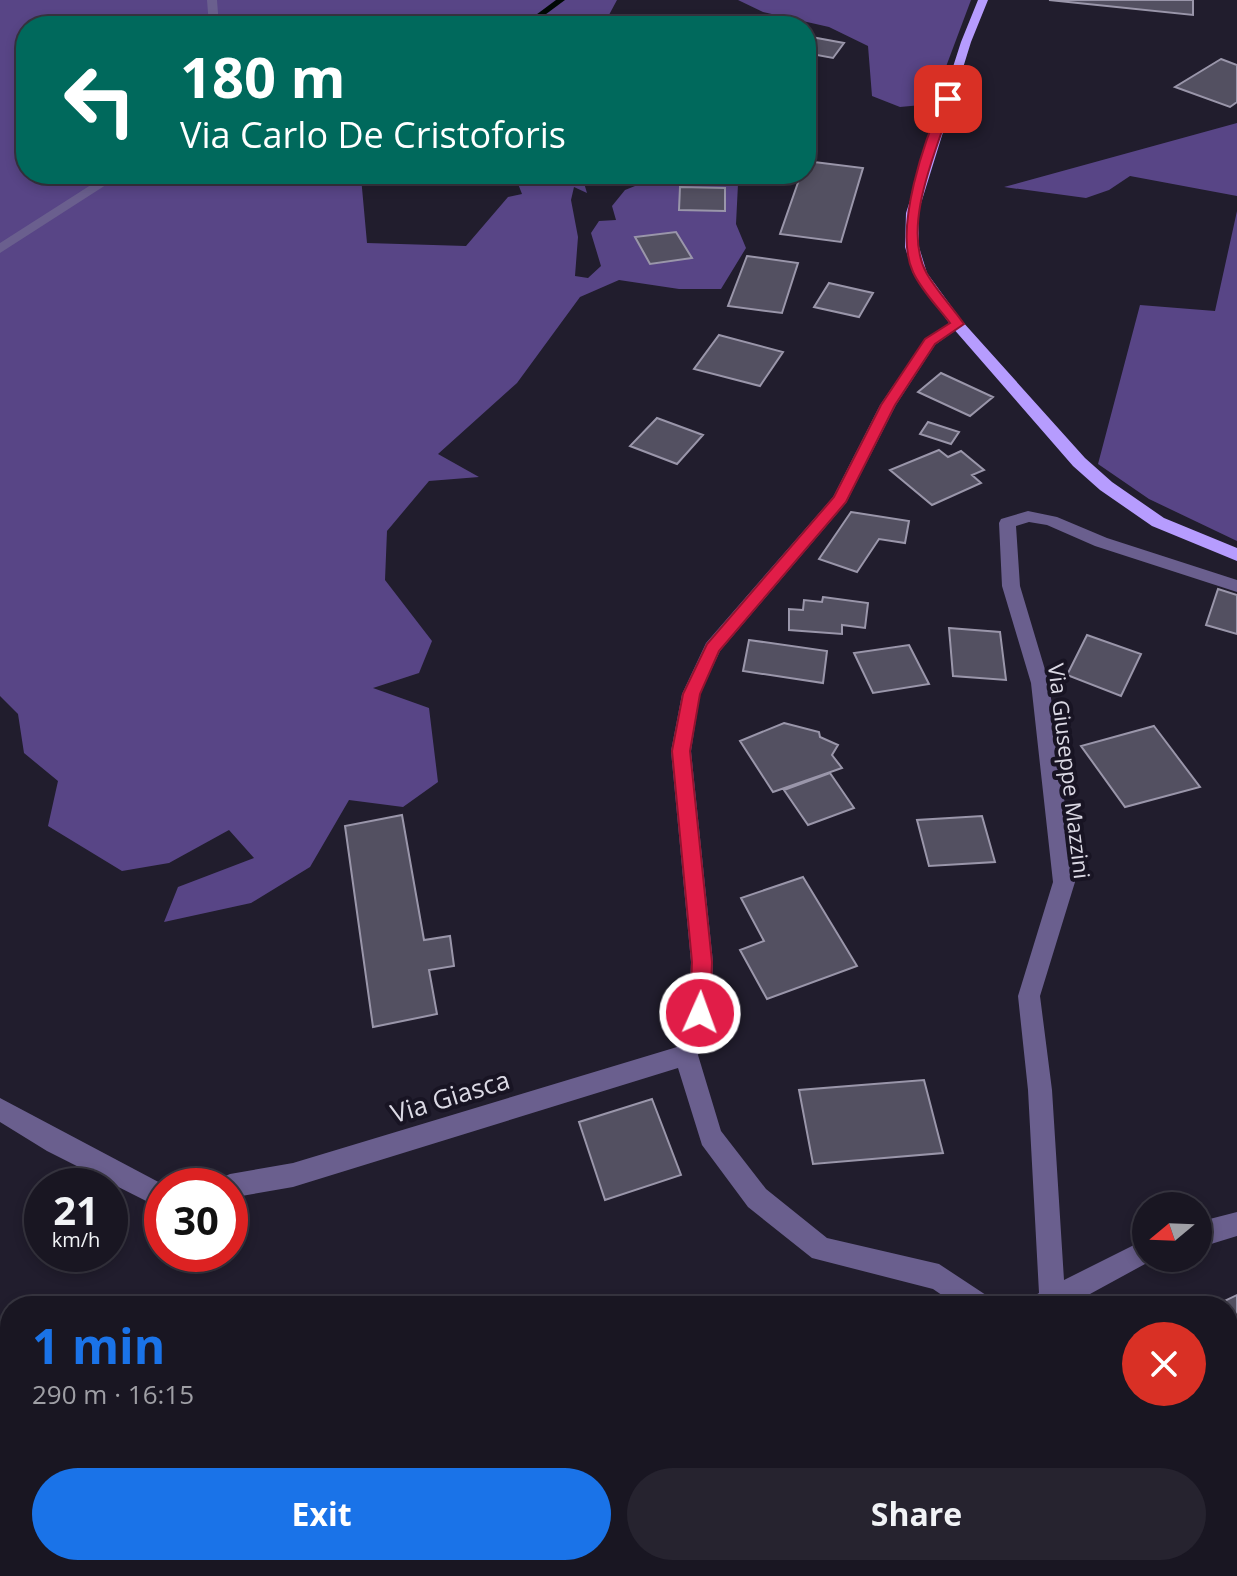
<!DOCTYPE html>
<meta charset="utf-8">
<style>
:root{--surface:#191622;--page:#26232f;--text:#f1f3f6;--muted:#9f9fa5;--line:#373540;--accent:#1a73e8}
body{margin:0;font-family:"Open Sans",sans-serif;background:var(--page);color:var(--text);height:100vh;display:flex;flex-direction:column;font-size:30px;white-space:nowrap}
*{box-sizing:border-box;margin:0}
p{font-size:26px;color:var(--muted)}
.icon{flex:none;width:44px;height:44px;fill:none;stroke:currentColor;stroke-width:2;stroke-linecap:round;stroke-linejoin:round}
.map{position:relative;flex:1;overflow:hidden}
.drawer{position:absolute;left:0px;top:1296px;width:1238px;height:280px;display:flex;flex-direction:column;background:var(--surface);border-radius:32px 32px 0 0;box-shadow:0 4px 12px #0003,0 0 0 2px var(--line)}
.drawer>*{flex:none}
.guide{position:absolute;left:16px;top:16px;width:800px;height:168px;border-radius:32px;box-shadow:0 4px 12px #0003,0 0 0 2px var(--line);background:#00695c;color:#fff;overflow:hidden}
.needle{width:52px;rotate:251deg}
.controls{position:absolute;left:1132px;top:1192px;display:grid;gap:16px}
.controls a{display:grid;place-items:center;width:80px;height:80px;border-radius:50%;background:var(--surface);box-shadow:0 4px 12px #0003,0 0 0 2px var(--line);font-size:40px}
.speed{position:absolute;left:24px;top:1168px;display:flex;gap:16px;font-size:40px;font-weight:700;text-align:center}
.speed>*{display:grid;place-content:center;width:104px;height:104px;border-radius:50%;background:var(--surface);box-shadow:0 4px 12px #0003,0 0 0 2px var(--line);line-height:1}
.speed small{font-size:20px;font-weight:400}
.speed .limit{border:12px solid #d22;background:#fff;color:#111}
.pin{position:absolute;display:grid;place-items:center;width:68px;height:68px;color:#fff;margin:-34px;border-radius:16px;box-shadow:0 4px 12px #0006}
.me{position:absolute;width:88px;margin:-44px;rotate:2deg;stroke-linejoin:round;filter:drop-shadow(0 0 6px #0008)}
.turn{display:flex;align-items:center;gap:28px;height:168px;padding:0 32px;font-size:36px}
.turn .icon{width:104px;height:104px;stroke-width:2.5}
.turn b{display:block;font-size:56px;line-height:68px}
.round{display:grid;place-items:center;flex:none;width:84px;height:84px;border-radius:42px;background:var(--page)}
.headline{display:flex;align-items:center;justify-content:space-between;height:136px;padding:0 32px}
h1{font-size:48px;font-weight:700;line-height:60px;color:var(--accent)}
.cta{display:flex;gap:16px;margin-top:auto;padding:16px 32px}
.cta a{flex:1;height:92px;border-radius:48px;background:var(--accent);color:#fff;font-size:32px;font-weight:700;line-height:92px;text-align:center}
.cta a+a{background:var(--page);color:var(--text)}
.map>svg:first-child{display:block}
.forest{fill:#584586}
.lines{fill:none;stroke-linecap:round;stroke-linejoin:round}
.stream{fill:#010905;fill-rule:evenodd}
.building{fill:#535061;stroke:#9a96aa;stroke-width:2}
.minor{fill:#6a5f8e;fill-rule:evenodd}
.major{fill:#b69cfe;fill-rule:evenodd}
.route{fill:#e11d48;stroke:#92132f;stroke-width:2}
.labels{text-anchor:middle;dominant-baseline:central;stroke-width:8;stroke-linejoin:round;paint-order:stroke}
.street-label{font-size:22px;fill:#dbd9e4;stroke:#181423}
.near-street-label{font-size:26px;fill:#dbd9e4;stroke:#181423}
</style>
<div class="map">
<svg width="1237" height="1576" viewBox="0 0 1237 1576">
<rect width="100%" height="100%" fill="#211d2d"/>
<path class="forest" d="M 0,0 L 617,0 L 603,26 L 26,26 L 26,174 L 366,174 L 361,177 L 367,243 L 466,246 L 508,197 L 522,194 L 515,176 L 565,174 L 584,183 L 587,193 L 574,187 L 571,200 L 578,237 L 575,276 L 588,278 L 601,266 L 591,233 L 599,221 L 616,220 L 612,206 L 625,190 L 645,182 L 738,184 L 736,224 L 746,248 L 721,289 L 679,289 L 619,280 L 580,297 L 517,383 L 438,454 L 479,477 L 429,481 L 387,531 L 385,580 L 432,641 L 419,673 L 373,688 L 429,708 L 438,782 L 403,807 L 349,800 L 310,867 L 251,903 L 164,922 L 178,887 L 254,858 L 229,830 L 169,863 L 122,871 L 48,826 L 58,781 L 24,753 L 18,714 L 0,696 Z
M 738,0 L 971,0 L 932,104 L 900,107 L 872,96 L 868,46 L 829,27 L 763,12 Z
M 1237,123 L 1237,196 L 1130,176 L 1109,190 L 1086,198 L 1004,187 Z
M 1237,211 L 1237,541 L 1149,499 L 1098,464 L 1140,305 L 1215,311 Z"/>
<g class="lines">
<path class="stream" d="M 556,0 L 565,0 L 530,26 L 521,26 Z"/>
</g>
<path class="building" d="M 1049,0 L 1193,0 L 1193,15 Z
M 806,36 L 844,43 L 833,58 L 806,53 Z
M 1221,59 L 1237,65 L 1237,102 L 1230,107 L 1175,87 Z
M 806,161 L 863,168 L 841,242 L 780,234 L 801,174 L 806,174 Z
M 680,187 L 725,188 L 725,211 L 679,210 Z
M 676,232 L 692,258 L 650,264 L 635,237 Z
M 747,256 L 798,263 L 782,313 L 728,306 Z
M 829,283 L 873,293 L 859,317 L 814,307 Z
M 719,335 L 783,352 L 760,386 L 694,369 Z
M 941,373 L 993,397 L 970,416 L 918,392 Z
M 657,418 L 703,435 L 677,464 L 630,446 Z
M 928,422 L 959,432 L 951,444 L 920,434 Z
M 939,450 L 948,457 L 961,451 L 984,470 L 972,475 L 981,483 L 932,505 L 890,470 Z
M 851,512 L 909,521 L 905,543 L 879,539 L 857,572 L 819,559 Z
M 1218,589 L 1237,595 L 1237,634 L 1206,625 Z
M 823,597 L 868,603 L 865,628 L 842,625 L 842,634 L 789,630 L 789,609 L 803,610 L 804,600 L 822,602 Z
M 949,628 L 1000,632 L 1006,680 L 953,676 Z
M 1087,635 L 1141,654 L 1121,696 L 1067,675 Z
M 749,640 L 827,651 L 823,683 L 743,671 Z
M 909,645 L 929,684 L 873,693 L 854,653 Z
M 784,723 L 819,732 L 820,737 L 838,745 L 832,755 L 842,768 L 773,792 L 740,741 Z
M 1154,726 L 1200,787 L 1125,807 L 1081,746 Z
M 830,773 L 854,808 L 808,825 L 784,790 Z
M 402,815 L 424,940 L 450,936 L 454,966 L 429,970 L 437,1014 L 373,1027 L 345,826 Z
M 982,816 L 995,862 L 929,866 L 917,820 Z
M 803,877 L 857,966 L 767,999 L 740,950 L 764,941 L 741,898 Z
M 924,1080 L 943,1153 L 813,1164 L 799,1090 Z
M 652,1099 L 681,1175 L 605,1200 L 579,1122 Z
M 1237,1295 L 1237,1364 L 1228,1350 L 1228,1306 L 1214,1306 Z"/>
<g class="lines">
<path class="minor" d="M 207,0 L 217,0 L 219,26 L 209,26 Z
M 108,174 L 123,174 L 0,253 L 0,243 Z
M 957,320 L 964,324 L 935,345 L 896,405 L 846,503 L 720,651 L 700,694 L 691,751 L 713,962 L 711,1013 L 698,1055 L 721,1131 L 766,1189 L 827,1238 L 939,1264 L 989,1297 L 993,1306 L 958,1306 L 933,1289 L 812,1258 L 748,1207 L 702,1145 L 678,1068 L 293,1187 L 230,1198 L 230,1186 L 218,1186 L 221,1178 L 230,1174 L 293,1163 L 677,1047 L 689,1013 L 691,962 L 671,751 L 682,694 L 706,643 L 833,497 L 880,405 L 925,339 Z
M 1028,511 L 1057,517 L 1107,538 L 1237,580 L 1237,592 L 1095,546 L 1047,525 L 1029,522 L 1016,526 L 1020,586 L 1049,683 L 1075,882 L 1040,996 L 1052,1090 L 1064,1280 L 1146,1239 L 1146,1258 L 1156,1258 L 1068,1306 L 1028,1306 L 1032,1297 L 1039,1293 L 1028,1090 L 1018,996 L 1053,882 L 1031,683 L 1002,586 L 999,523 L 1001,519 Z
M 0,1098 L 166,1186 L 162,1186 L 162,1209 L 47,1151 L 0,1122 Z
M 1237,1212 L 1237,1236 L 1198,1248 L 1198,1222 Z
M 1016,1566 L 1046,1566 L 1045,1576 L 1015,1576 Z"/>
<path class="major" d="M 978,0 L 988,0 L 971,42 L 918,213 L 919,247 L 927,273 L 962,321 L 1085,458 L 1112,482 L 1164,518 L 1237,548 L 1237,561 L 1152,526 L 1100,490 L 1073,466 L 952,327 L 913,273 L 905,247 L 906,213 L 961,42 Z"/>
</g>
<path class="route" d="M 944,97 L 953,99 C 938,147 900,226 927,274 C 937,291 952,307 964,324 L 935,344 L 895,405 L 846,502 L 719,651 L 700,694 L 690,751 L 712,962 L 710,1013 L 707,1020 L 700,1022 L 693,1020 L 690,1013 L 692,962 L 672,751 L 683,694 L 707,644 L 834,497 L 881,405 L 925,339 L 950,323 C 938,307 921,290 913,272 C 893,229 925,138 944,97 Z"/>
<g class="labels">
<g class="street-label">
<text transform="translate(1070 771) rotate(83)">Via Giuseppe Mazzini</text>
</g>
<g class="near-street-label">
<text transform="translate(450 1096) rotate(-17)">Via Giasca</text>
</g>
</g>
</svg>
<div class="controls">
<a><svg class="needle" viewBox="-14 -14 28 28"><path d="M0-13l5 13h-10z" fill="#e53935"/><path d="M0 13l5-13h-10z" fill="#9f9fa5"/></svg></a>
</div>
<div class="speed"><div>21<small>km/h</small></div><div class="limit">30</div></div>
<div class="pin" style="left:948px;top:99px;background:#d93025"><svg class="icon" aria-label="arrive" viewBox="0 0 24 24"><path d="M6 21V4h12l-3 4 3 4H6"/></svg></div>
<svg class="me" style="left:700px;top:1013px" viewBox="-20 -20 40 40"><circle r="17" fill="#e11d48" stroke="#fff" stroke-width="3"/><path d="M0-11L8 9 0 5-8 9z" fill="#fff"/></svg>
<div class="guide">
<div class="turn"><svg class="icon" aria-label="left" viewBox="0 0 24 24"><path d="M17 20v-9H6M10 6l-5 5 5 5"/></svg><div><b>180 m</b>Via Carlo De Cristoforis</div></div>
</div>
<section class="drawer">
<div class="headline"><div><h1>1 min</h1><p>290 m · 16:15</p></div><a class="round" style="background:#d93025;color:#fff"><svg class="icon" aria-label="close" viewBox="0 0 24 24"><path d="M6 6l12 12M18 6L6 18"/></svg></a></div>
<div class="cta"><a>Exit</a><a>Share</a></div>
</section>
</div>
